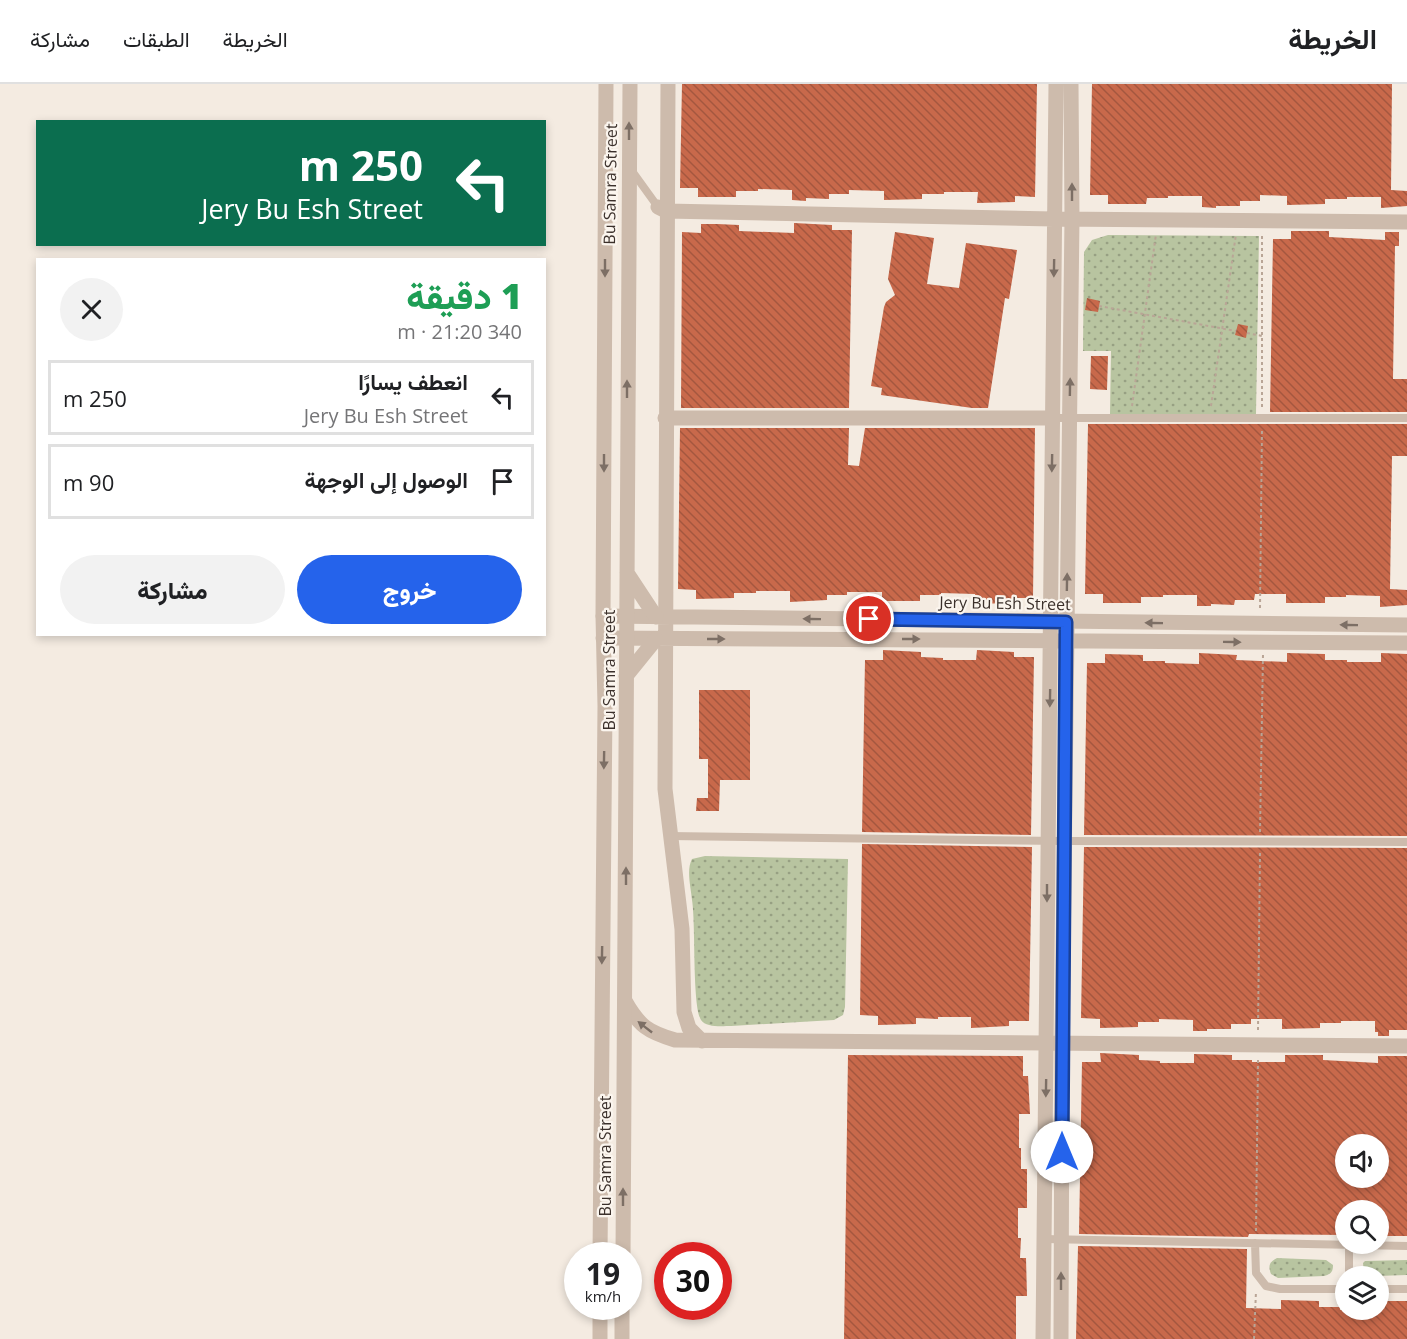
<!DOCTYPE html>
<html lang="ar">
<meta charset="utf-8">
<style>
:root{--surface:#fff;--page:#f2f2f2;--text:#202124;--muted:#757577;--line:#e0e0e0;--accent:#2563eb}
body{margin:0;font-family:"Open Sans",Vazirmatn,sans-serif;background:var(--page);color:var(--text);direction:rtl;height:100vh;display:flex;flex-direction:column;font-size:22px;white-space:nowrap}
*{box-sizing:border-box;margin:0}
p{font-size:20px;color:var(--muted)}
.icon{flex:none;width:33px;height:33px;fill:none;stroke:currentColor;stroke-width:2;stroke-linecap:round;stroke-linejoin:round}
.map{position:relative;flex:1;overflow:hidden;direction:ltr}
.drawer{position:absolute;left:36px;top:174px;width:510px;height:378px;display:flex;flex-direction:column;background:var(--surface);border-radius:0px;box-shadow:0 3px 9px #0003;direction:rtl}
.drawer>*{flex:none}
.top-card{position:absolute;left:36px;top:36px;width:510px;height:126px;border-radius:0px;box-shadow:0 3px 9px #0003;direction:rtl;background:#0b6e4f;color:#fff;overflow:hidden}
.buttons{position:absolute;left:1335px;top:1050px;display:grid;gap:12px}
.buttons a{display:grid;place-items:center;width:54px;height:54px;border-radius:50%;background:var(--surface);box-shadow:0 3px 9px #0003;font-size:30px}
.speed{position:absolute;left:564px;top:1158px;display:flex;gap:12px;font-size:30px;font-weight:700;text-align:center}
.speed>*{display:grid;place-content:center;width:78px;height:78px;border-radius:50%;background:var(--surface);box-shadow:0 3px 9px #0003;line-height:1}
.speed small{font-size:15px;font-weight:400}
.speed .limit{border:9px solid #d22;background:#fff;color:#111}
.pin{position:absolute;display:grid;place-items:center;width:51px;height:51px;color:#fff;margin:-26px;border:3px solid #fff;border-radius:50%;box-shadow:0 2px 6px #0007}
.me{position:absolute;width:66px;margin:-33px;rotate:0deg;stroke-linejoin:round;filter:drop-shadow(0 0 4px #0008)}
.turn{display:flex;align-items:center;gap:21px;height:126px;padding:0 24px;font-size:27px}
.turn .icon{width:78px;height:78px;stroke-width:2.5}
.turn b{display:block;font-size:42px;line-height:51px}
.round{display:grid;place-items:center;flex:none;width:63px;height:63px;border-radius:32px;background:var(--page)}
.overview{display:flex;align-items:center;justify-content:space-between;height:102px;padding:0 24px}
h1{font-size:36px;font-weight:800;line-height:45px;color:#1e9e55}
.cta{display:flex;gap:12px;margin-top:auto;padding:12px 24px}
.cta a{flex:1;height:69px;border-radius:36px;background:var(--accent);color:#fff;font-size:24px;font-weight:800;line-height:69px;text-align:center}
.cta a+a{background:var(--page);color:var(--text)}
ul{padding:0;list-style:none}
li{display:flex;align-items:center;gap:18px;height:75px;margin:0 12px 9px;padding:0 12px;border:3px solid var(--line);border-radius:0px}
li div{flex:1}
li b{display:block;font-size:22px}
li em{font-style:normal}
header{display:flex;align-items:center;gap:36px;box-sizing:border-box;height:84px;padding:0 30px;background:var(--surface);border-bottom:2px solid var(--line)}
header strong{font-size:28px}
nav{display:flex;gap:33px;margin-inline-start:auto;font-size:21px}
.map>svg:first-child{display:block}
.grass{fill:url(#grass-dots)}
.building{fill:url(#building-back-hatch);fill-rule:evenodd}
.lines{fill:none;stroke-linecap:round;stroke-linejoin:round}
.path{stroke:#b9a596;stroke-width:2;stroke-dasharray:3 3;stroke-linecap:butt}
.service{stroke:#cdbbac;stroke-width:8}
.minor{stroke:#cdbbac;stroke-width:15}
.tertiary{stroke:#cdbbac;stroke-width:15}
.oneway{fill:#7d6f65}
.route-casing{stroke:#184099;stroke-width:15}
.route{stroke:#2563eb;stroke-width:10}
.labels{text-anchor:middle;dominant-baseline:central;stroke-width:4.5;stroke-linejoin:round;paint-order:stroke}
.street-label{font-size:16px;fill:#3b302b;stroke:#fbf5ee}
</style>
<header>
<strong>الخريطة</strong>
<nav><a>الخريطة</a><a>الطبقات</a><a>مشاركة</a></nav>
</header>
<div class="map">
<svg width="1407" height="1255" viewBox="0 0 1407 1255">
<defs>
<pattern id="grass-dots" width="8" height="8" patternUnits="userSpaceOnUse" patternTransform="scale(1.5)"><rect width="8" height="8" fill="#b8c4a0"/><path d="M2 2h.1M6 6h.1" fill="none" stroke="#97a083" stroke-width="1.8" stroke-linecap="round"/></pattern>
<pattern id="building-back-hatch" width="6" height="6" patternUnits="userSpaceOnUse" patternTransform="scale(1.5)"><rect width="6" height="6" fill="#c8694b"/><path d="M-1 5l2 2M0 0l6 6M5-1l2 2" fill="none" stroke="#a4573f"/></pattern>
</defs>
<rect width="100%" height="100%" fill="#f4ebe1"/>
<path class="grass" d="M 1108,151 L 1259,152 L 1256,330 L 1110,330 L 1111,267 L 1083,267 L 1084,168 L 1092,156 Z
M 705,772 L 848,775 L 845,923 L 843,931 L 834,936 L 731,942 C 723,942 706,944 701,936 C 692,921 696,840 692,816 C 691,804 686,786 692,775 Z
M 1277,1174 L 1326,1176 L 1333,1181 C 1333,1188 1331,1190 1324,1192 L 1278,1194 L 1271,1190 C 1268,1182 1269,1178 1277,1174 Z
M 1407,1176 L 1407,1191 L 1376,1192 L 1364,1189 L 1363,1179 L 1365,1177 Z"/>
<path class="building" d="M 682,0 L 1037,0 L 1035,113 L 1015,112 L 1015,118 L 977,119 L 978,108 L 944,108 L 944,110 L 922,110 L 922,115 L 884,116 L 884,107 L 849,106 L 849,110 L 829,110 L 829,115 L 806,114 L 806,117 L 792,116 L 792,106 L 758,105 L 758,107 L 736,107 L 736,113 L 698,113 L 698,104 L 680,104 Z
M 1092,0 L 1392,0 L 1391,106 L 1407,107 L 1407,122 L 1381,124 L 1381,113 L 1347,113 L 1347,115 L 1325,115 L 1325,120 L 1287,121 L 1287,112 L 1260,111 L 1260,117 L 1240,117 L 1240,122 L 1216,122 L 1216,124 L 1202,123 L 1202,112 L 1168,112 L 1168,114 L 1147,114 L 1146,120 L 1108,120 L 1108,111 L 1090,111 Z
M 794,139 L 832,141 L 832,146 L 852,146 L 849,324 L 681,324 L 682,148 L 701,149 L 701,140 L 717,140 L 739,141 L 739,147 L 794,149 Z
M 1291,147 L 1329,147 L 1329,153 L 1385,156 L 1385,148 L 1399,148 L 1399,162 L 1395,162 L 1393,295 L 1407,295 L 1407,328 L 1270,328 L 1273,155 L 1291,155 Z
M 895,148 L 934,154 L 927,200 L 959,204 L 966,159 L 1017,166 L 1009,215 L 1005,214 L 988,324 L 972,324 L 881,311 L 882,304 L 871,302 L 884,223 L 886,218 L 895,211 L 888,195 Z
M 1087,214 L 1100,217 L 1098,228 L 1085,226 Z
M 1238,240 L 1248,242 L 1246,254 L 1235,251 Z
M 1091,272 L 1108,272 L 1107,306 L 1090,305 Z
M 1088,340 L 1407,340 L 1407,372 L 1392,372 L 1390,505 L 1407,506 L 1407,521 L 1380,523 L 1380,512 L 1346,511 L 1346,513 L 1325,513 L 1325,519 L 1286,519 L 1286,510 L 1255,510 L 1254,516 L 1235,516 L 1234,521 L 1211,520 L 1211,522 L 1197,522 L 1197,511 L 1163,511 L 1163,513 L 1141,513 L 1141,519 L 1103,519 L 1103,510 L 1085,510 Z
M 680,344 L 849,344 L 848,381 L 859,382 L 865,344 L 1035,344 L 1033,514 L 1013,514 L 1013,519 L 975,520 L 975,510 L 941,509 L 941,511 L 920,511 L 920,517 L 882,517 L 882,508 L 847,508 L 847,511 L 827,511 L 827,516 L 790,518 L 790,507 L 756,507 L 756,509 L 734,509 L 734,514 L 696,515 L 696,506 L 678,505 Z
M 883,566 L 921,568 L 921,573 L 943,574 L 943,576 L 976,576 L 977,566 L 1014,568 L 1014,573 L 1034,573 L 1031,751 L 862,748 L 865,576 L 883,576 Z
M 1199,569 L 1237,571 L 1236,576 L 1287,578 L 1287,569 L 1325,570 L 1325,576 L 1347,576 L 1347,578 L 1381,578 L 1381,569 L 1407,570 L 1407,752 L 1084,751 L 1087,579 L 1105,579 L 1105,570 L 1143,571 L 1143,577 L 1165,577 L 1165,579 L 1199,580 Z
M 699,606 L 750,606 L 750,696 L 720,696 L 719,727 L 696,727 L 697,714 L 708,714 L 708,675 L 699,675 Z
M 862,760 L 1032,763 L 1029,937 L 1009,937 L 1009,942 L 971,944 L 971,933 L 938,933 L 938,935 L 916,934 L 916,940 L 878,941 L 878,932 L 860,931 Z
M 1084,763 L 1407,764 L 1407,946 L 1389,946 L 1389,952 L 1378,952 L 1378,948 L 1375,948 L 1375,937 L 1341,937 L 1341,939 L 1320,939 L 1320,944 L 1282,945 L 1282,935 L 1251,935 L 1251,940 L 1231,940 L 1231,945 L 1207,945 L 1207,947 L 1193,947 L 1193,936 L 1159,935 L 1159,938 L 1138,938 L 1138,943 L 1100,944 L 1100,935 L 1081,934 Z
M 1100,969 L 1139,971 L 1139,976 L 1160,977 L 1160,979 L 1194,979 L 1194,970 L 1232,971 L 1232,976 L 1252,976 L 1252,978 L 1285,978 L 1285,971 L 1323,971 L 1323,976 L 1378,979 L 1378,972 L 1407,972 L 1407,1152 L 1378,1152 L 1378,1126 L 1346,1126 L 1346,1151 L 1249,1150 L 1248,1153 L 1079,1150 L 1082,978 L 1101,978 ZM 1343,1060 L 1378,1060 L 1378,1094 L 1342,1094 Z
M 848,971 L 1023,972 L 1023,992 L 1028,992 L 1030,1030 L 1019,1030 L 1019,1064 L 1021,1064 L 1021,1085 L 1027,1085 L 1027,1124 L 1018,1124 L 1018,1154 L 1021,1154 L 1020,1174 L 1026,1174 L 1027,1212 L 1016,1212 L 1016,1255 L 844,1255 Z
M 1078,1162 L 1247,1165 L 1246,1224 L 1281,1225 L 1281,1216 L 1319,1217 L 1319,1223 L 1340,1223 L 1340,1226 L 1378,1226 L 1378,1217 L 1407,1217 L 1407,1255 L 1076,1255 Z"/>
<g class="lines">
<path class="path" d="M 1099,222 L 1236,247
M 1247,249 L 1262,252
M 1132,322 L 1156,150
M 1211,322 L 1236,150
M 1262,323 L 1262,152
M 1260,524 L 1262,344
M 1260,748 L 1263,571
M 1258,946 L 1260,769
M 1256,1147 L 1258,976
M 1254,1255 L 1256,1207"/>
<path class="service" d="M 632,87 L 658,123
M 1052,334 L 1407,334
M 669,752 L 1064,757 L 1407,758
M 1044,1155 L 1407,1162
M 1255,1159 L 1256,1189 L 1266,1202 L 1280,1205 L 1346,1205
M 1349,1192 L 1349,1162
M 1378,1205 L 1407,1205"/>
<path class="minor" d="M 668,0 L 665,705 L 682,845 L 684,928 L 689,944 L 702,957
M 658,123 L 666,127 L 1054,135 L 1407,138
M 665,334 L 1052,334
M 603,532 L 1407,541
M 603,554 L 1407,559
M 625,917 C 639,942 648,948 675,956 L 1407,962
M 1043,1255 L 1056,0
M 1061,1255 L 1062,959 L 1072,134 L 1071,0"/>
<path class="tertiary" d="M 627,489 L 656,533
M 626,592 L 656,555
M 600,1172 L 605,622 L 603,532 L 606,0
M 623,1172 L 630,0
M 600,1255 L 600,1222
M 622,1255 L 622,1222"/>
</g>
<defs><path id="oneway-solid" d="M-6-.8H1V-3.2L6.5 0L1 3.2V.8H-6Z" transform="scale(1.5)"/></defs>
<g class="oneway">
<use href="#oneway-solid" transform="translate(629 47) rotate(-90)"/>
<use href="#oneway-solid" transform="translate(1072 108) rotate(-90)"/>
<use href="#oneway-solid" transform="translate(605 184) rotate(90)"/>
<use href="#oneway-solid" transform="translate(1054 184) rotate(91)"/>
<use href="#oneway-solid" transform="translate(1070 303) rotate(-89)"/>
<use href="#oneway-solid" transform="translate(627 305) rotate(-90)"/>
<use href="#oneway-solid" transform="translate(604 379) rotate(90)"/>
<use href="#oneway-solid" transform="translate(1052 379) rotate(91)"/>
<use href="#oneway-solid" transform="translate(1067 498) rotate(-89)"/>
<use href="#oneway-solid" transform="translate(812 535) rotate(-179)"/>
<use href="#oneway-solid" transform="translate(1154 539) rotate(-179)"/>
<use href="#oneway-solid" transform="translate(1349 541) rotate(-179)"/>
<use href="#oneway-solid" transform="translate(716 555)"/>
<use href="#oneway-solid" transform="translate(911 555)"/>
<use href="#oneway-solid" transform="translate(1232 558) rotate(1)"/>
<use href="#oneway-solid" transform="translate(1050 614) rotate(91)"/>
<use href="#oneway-solid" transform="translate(604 676) rotate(91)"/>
<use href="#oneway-solid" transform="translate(626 792) rotate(-90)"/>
<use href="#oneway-solid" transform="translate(1047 809) rotate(90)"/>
<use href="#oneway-solid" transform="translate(602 871) rotate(91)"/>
<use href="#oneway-solid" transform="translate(645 943) rotate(-142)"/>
<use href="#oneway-solid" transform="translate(1046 1004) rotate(91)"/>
<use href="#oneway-solid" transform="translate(623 1113) rotate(-90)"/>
<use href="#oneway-solid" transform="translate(1061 1197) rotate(-90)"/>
</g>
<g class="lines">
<defs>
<path id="route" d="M 869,535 L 1066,538 L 1062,1068"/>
</defs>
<use href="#route" class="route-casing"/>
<use href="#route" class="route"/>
</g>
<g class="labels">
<g class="street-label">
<text transform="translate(610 100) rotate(-89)">Bu Samra Street</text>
<text transform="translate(1005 519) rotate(1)">Jery Bu Esh Street</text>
<text transform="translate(609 586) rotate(-90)">Bu Samra Street</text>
<text transform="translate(605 1072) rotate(-90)">Bu Samra Street</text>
</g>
</g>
</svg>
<div class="buttons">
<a><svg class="icon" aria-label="sound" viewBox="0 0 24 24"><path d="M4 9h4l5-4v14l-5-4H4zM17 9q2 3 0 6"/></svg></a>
<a><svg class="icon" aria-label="search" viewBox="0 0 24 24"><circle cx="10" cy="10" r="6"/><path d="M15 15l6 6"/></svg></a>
<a><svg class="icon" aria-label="layers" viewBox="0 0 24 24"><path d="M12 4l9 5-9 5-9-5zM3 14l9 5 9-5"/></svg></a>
</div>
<div class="speed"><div>19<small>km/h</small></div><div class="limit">30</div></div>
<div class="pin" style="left:869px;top:535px;background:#d93025"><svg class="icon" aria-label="arrive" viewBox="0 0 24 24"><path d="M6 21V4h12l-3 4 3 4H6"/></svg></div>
<svg class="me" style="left:1062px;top:1068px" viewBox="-20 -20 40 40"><circle r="19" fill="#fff"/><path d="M0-13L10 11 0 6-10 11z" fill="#2563eb"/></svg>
<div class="top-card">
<div class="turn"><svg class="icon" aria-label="left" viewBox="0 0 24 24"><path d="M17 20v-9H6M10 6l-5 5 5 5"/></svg><div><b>250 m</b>Jery Bu Esh Street</div></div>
</div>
<section class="drawer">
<div class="overview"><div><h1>1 دقيقة</h1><p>340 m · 21:20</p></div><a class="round"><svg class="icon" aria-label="close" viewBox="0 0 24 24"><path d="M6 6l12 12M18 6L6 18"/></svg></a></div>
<ul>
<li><svg class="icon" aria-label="left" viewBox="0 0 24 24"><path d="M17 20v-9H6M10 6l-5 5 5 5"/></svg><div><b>انعطف يسارًا</b><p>Jery Bu Esh Street</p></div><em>250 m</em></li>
<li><svg class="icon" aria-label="arrive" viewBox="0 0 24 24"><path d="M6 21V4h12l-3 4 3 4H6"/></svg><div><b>الوصول إلى الوجهة</b></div><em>90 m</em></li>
</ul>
<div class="cta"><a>خروج</a><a>مشاركة</a></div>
</section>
</div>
